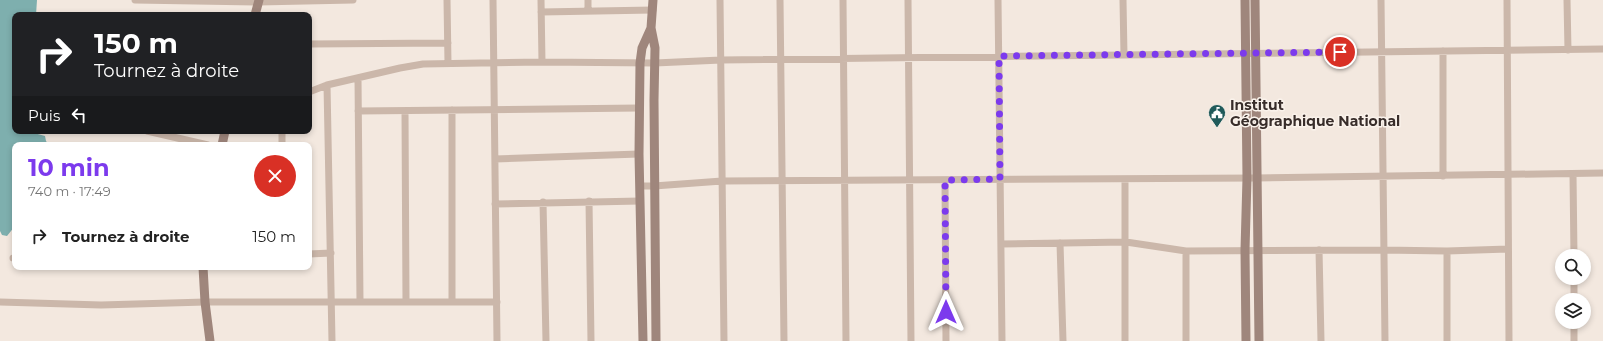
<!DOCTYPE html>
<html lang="fr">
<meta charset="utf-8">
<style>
:root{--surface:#fff;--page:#f6f6f6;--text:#222;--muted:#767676;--accent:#7c3aed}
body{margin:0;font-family:Montserrat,sans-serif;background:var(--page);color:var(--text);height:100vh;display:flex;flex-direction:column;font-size:15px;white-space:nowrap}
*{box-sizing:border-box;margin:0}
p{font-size:13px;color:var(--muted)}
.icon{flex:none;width:22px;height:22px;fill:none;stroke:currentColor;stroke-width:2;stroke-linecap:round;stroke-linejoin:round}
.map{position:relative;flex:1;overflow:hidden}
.details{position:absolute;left:12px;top:142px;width:300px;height:128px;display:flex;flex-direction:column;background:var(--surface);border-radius:8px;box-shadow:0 2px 6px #0003}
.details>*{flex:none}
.hud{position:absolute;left:12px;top:12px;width:300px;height:122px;border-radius:8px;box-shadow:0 2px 6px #0003;background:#202124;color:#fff;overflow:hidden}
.tools{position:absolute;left:1555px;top:249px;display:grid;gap:8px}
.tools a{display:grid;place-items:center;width:36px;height:36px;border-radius:50%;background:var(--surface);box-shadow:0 2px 6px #0003;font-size:20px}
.pin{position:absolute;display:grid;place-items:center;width:34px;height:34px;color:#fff;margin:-17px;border:2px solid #fff;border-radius:50%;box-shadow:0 1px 4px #0007}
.me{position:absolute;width:44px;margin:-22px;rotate:0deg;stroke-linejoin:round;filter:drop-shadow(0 0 3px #0008)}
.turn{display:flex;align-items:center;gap:14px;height:84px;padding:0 16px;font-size:18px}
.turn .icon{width:52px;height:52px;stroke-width:2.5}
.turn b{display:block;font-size:28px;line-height:34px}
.then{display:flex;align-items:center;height:38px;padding:0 16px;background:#0003;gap:8px;font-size:15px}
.round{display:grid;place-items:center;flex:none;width:42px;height:42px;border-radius:21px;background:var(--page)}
.headline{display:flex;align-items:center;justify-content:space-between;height:68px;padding:0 16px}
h1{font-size:24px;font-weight:700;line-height:30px;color:var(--accent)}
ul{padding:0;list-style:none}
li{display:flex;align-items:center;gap:12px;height:52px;padding:0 16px}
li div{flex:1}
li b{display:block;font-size:15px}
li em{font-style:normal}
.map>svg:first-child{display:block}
.water{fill:#7eafae}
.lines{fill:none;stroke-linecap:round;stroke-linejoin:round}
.street{stroke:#cbb7aa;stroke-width:7}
.secondary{stroke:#9f867c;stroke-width:9}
.route{stroke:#7c3aed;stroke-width:7;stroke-dasharray:0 12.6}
.labels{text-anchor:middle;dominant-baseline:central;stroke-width:3;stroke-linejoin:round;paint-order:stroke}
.poi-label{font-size:14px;font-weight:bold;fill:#382d2a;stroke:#faf2eb;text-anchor:start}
</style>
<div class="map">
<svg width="1603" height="341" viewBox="0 0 1603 341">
<rect width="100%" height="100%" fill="#f3e8df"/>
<path class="water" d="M 0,0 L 37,0 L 36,15 L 15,15 L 15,131 L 34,131 L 34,133 L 45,136 L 46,141 L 49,145 L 15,145 L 15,226 L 7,236 L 2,235 L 0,231 Z"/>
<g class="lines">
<path class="street" d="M 135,0 L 258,2 L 353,0
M 447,0 L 448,63
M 493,0 L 497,341
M 541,0 L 542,62
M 588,0 L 588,11
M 720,0 L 724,341
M 780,0 L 784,341
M 843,0 L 846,341
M 908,0 L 911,341
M 998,0 L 1002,341
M 1123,0 L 1124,55
M 1381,0 L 1385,341
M 1507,0 L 1509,341
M 1567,0 L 1568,50
M 541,12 L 653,10
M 309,44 L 448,43
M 1443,51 L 1443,176
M 358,78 L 360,302
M 327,85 L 332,341
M 309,92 L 327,85 L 400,68 L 423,64 L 542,62 L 655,63 L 721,60 L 1603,49
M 452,110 L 452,302
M 358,111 L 639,108
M 405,111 L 406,302
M 147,131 L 208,145
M 282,131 L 282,145
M 495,159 L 639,154
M 1573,174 L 1574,256
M 1125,179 L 1125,341
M 945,180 L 946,341
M 641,186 L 654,186 L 722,181 L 1256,178 L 1603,173
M 589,201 L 591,341
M 543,202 L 546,341
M 495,204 L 640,201
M 1060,243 L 1063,341
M 1001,244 L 1126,242 L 1186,251 L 1383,250 L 1447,251 L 1508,249
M 1319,250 L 1321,341
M 1447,251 L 1447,341
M 309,254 L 331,253
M 13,258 L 15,258
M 1574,278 L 1574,300
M 0,302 L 101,305 L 205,302 L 497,302
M 1574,322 L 1574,341
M 1186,341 L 1186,251"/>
<path class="secondary" d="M 653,0 L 651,28 L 655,48 L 654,100 L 656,341
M 1245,0 L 1247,178 L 1245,250 L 1246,341
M 1255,0 L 1259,341
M 255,15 L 259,0
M 222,145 L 225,131
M 203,267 L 205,302 L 210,341
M 643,341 L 639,154 L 640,63 L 642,48 L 651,28"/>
</g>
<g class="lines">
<path class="route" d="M 946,312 L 945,180 L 1000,179 L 999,56 L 1340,52"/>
</g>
<defs>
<symbol id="civic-pin" viewBox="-11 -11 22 30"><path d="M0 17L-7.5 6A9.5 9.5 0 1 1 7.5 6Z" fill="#205a5a" stroke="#faf2eb"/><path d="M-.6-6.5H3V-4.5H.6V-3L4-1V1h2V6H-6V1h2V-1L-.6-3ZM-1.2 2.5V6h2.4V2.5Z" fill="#fff"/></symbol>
</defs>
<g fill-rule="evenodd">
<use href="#civic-pin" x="1207" y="103" width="20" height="27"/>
</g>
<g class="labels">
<g class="poi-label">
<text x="1230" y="105">Institut<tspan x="1230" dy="16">Géographique National</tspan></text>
</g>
</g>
</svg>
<div class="tools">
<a><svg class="icon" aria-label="search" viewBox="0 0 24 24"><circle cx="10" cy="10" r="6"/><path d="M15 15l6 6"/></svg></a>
<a><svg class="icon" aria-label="layers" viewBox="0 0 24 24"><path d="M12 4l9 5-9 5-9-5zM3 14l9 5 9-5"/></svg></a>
</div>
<div class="pin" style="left:1340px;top:52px;background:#d93025"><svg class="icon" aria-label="arrive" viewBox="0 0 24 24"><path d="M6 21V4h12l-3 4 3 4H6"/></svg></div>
<svg class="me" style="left:946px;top:312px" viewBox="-20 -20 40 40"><path d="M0-17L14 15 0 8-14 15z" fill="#7c3aed" stroke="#fff" stroke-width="4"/></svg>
<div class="hud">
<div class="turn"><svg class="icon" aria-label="right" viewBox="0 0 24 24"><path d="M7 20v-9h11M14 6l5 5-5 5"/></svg><div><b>150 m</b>Tournez à droite</div></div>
<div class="then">Puis<svg class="icon" aria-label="left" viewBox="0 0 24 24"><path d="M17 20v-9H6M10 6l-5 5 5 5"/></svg></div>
</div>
<section class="details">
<div class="headline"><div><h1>10 min</h1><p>740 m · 17:49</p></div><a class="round" style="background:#d93025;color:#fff"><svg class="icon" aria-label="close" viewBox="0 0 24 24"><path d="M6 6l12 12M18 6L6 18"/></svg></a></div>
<ul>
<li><svg class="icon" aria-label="right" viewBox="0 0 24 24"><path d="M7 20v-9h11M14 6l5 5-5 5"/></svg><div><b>Tournez à droite</b></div><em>150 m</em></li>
</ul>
</section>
</div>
